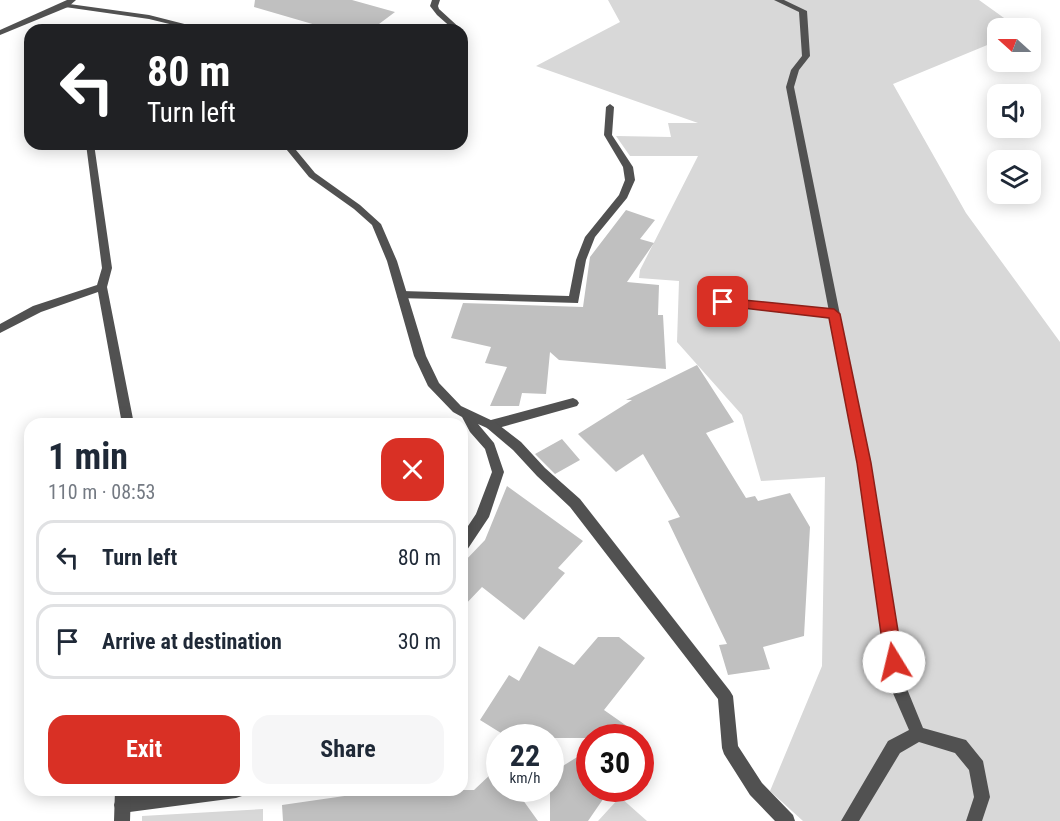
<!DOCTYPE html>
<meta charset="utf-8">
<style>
:root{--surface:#fff;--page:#f6f6f7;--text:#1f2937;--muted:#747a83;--line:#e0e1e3;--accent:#d93025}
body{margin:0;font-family:"Roboto Condensed",sans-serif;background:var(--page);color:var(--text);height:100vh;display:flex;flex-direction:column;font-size:22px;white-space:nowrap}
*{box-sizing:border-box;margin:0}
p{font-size:20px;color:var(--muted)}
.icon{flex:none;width:33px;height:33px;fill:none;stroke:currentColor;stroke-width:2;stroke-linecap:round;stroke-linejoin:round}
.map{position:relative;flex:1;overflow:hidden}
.sheet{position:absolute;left:24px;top:418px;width:444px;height:378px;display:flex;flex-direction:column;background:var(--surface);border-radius:18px;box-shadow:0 3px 15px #0003}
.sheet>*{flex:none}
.hud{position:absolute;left:24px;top:24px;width:444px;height:126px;border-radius:18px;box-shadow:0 3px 15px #0003;background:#202124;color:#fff;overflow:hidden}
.needle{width:39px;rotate:291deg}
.controls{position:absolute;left:987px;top:18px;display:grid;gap:12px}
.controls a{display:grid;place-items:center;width:54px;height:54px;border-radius:12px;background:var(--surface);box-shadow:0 3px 15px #0003;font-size:30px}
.speed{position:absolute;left:486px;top:724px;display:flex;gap:12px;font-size:30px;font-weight:700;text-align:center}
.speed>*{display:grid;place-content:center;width:78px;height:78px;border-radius:50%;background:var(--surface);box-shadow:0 3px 15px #0003;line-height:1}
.speed small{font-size:15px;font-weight:400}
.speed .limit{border:9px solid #d22;background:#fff;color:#111}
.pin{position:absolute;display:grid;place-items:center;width:51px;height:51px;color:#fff;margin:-26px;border-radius:12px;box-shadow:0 3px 9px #0006}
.me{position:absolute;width:66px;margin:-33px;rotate:351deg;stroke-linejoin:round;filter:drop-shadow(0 0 4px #0008)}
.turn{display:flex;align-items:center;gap:21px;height:126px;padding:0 24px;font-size:27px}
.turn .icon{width:78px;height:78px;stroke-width:2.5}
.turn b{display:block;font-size:42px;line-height:51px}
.round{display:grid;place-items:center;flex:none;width:63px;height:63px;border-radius:18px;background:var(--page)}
.summary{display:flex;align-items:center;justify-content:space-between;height:102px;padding:0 24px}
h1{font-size:36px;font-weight:700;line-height:45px}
.cta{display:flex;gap:12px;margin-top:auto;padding:12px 24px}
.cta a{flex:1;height:69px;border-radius:18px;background:var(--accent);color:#fff;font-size:24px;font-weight:700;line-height:69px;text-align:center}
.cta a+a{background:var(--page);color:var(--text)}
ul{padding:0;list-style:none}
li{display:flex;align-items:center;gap:18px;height:75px;margin:0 12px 9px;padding:0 12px;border:3px solid var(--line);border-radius:18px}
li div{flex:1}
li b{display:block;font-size:22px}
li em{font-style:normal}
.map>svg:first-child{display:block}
.green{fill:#d8d8d8}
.building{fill:#c0c0c0}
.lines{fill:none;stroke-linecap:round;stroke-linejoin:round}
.service{fill:#515151;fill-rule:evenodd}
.minor{fill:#515151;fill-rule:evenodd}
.tertiary{fill:#515151;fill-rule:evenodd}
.route{fill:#d93025;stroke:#8d1f18;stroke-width:1.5}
</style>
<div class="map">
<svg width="1060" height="821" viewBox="0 0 1060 821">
<rect width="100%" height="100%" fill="#fff"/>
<path class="green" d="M 608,0 L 979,0 L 1018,28 L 998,28 L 997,41 L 893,84 L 966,213 L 1060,342 L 1060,821 L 803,821 L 770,791 L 822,666 L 825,477 L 761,481 L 742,415 L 677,342 L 679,281 L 639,278 L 640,270 L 698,156 L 630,156 L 616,136 L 671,137 L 668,123 L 698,123 L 536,66 L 620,22 Z
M 620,797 L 647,821 L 598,821 Z
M 263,809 L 263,821 L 142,821 L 142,816 Z"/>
<path class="building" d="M 255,0 L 352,0 L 395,12 L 371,30 L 333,30 L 254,7 Z
M 626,210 L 655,220 L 640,239 L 654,243 L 627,282 L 659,285 L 658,315 L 663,315 L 666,369 L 559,360 L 550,352 L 546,394 L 522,393 L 519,406 L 490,406 L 507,367 L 485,363 L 491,347 L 451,338 L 463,303 L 583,307 L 590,257 Z
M 697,365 L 734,422 L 706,433 L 746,498 L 755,496 L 758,501 L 790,493 L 810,527 L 804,636 L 763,647 L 770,669 L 728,675 L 719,645 L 727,644 L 668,521 L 680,517 L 643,454 L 616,472 L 578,434 L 632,400 L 626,400 Z
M 562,439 L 580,460 L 555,474 L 535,454 Z
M 507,486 L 583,541 L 558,568 L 565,573 L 524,620 L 482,587 L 462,608 L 462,564 L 485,540 Z
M 598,637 L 619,637 L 645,658 L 604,710 L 644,738 L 509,738 L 480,720 L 509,675 L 519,681 L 539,646 L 574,665 Z
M 590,749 L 590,789 L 610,789 L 588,821 L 550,821 L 550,774 Z
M 492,773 L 500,782 L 500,789 L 515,789 L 538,821 L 283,821 L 282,805 L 386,790 L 474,790 Z"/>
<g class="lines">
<path class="service" d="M 462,99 L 466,102 L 466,133 L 462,136 Z
M 610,104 L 614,107 L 612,135 L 633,167 L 635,180 L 627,198 L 595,237 L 586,260 L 578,303 L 398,298 L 397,295 L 398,292 L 402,291 L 569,296 L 576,260 L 585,237 L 619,195 L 625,180 L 623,167 L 604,135 L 606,107 Z
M 723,298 L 834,310 L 839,314 L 834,318 L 719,305 L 718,302 Z
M 573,398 L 577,400 L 579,403 L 577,406 L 491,430 L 487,428 L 485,425 L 487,422 L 491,420 Z
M 169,790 L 244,790 L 242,796 L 236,798 L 122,813 L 116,811 L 114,805 L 116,799 L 122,797 Z"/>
<path class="minor" d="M 432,0 L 440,0 L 438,6 L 439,9 L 462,30 L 454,30 L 437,15 L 430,6 Z
M 774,0 L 784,0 L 807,11 L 810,56 L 799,70 L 794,87 L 870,463 L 905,684 L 923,728 L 966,740 L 983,761 L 990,797 L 982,821 L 966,821 L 974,797 L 969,770 L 955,753 L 919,742 L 900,753 L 859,821 L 841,821 L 888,741 L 909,730 L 889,684 L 858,463 L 786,87 L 791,70 L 802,56 L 799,12 Z
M 62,3 L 149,15 L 208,30 L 194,30 L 149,19 L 65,7 L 62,7 Z
M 86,144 L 94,144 L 112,268 L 107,287 L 134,424 L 122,424 L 98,292 L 41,312 L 0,333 L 0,324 L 33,306 L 97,285 L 102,268 Z
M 282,144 L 291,144 L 315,173 L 360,205 L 381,224 L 397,261 L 426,356 L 439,383 L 461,406 L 495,422 L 521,442 L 545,468 L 580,499 L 730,691 L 733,696 L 738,746 L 762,783 L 793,815 L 795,821 L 775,821 L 750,795 L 724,754 L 722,748 L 718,699 L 570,507 L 537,476 L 513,450 L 487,428 L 478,424 L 494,443 L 504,472 L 489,517 L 467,550 L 462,552 L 462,535 L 476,514 L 492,472 L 485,449 L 470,432 L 462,417 L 453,412 L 428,386 L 414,356 L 387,261 L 372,225 L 354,209 L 309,177 Z
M 115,790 L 131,790 L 130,821 L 114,821 Z"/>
<path class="tertiary" d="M 67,0 L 76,0 L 68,7 L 0,35 L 0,30 Z"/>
</g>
<path class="route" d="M 723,298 L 834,309 L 840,314 L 871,463 L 903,662 L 900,668 L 894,670 L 888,668 L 885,662 L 857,463 L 829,318 L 718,305 L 718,299 Z"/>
</svg>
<div class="controls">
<a><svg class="needle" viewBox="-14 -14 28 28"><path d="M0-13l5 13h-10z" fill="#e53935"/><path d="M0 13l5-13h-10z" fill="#747a83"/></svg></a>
<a><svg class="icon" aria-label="sound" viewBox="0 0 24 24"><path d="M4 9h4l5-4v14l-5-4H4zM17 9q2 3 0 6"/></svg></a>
<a><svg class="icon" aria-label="layers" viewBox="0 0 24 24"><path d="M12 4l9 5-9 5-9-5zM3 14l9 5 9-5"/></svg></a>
</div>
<div class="speed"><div>22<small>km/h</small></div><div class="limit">30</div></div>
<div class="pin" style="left:723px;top:302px;background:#d93025"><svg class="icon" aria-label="arrive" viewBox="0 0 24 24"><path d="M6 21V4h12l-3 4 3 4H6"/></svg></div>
<svg class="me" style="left:894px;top:662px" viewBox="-20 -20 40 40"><circle r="19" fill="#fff"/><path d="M0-13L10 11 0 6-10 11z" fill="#d93025"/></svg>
<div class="hud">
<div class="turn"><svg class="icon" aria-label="left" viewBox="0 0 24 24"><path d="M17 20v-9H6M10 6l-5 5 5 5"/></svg><div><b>80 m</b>Turn left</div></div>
</div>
<section class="sheet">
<div class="summary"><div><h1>1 min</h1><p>110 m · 08:53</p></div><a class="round" style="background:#d93025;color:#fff"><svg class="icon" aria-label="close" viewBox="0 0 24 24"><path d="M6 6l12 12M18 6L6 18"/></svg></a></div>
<ul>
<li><svg class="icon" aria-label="left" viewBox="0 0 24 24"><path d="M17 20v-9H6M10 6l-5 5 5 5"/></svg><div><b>Turn left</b></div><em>80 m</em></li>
<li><svg class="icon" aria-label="arrive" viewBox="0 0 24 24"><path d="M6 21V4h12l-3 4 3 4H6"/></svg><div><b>Arrive at destination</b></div><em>30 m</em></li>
</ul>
<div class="cta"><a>Exit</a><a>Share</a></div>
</section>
</div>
